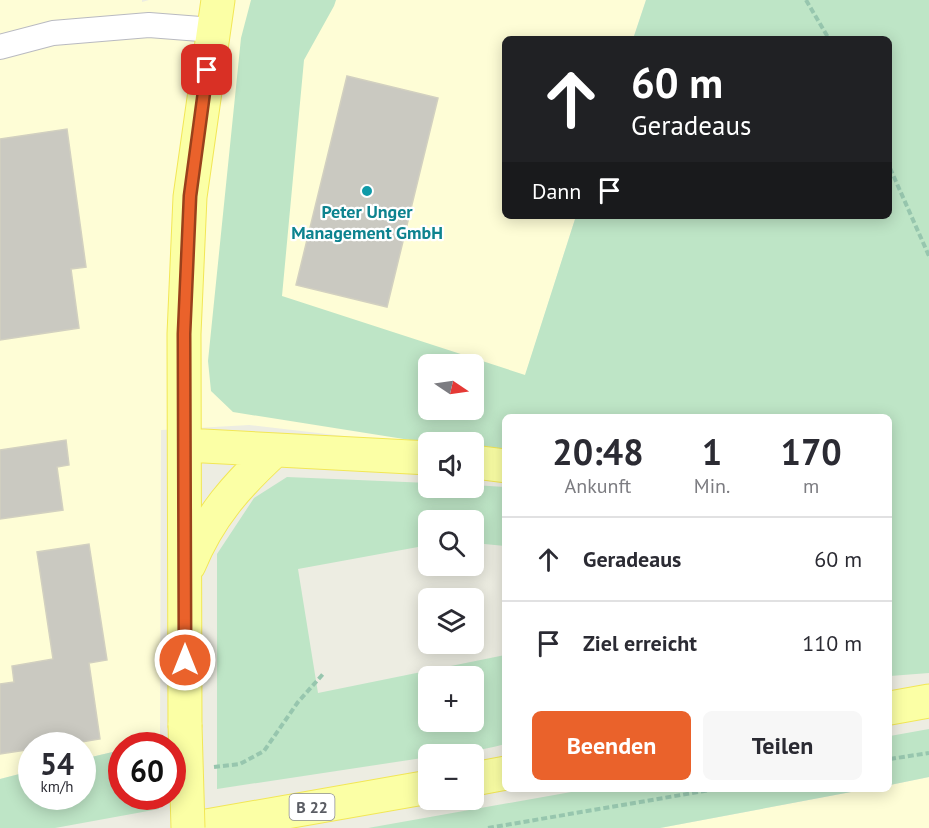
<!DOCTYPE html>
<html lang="de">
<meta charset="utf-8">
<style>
:root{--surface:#fff;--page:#f7f7f7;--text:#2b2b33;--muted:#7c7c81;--line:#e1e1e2;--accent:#ea622b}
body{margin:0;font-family:"PT Sans",sans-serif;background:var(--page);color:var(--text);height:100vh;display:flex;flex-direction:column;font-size:22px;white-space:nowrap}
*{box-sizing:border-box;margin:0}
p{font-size:20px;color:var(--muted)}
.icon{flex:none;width:33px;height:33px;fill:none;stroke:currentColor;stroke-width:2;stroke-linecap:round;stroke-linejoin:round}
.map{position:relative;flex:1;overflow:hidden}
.side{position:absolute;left:502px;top:414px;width:390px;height:378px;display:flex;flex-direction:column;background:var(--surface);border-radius:9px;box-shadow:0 3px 15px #0003}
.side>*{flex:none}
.banner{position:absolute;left:502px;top:36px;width:390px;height:183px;border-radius:9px;box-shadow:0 3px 15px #0003;background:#202124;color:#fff;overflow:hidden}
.needle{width:39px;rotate:103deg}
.buttons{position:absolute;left:418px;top:354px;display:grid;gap:12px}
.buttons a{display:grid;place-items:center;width:66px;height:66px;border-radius:9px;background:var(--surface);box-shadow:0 3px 15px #0003;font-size:30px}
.speed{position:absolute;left:18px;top:732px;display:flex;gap:12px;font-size:30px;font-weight:700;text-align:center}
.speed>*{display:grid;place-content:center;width:78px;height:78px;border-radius:50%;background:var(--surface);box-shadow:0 3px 15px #0003;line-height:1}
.speed small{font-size:15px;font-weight:400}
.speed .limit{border:9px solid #d22;background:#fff;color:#111}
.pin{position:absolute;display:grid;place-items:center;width:51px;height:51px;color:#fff;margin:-26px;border-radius:12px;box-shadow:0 3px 9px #0006}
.me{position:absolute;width:66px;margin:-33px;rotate:0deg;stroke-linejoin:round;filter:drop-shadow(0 0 4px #0008)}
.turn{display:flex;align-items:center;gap:21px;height:126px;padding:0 30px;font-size:27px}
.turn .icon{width:78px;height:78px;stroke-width:2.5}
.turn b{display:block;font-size:42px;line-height:51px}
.then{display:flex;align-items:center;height:57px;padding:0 30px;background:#0003;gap:12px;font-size:22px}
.eta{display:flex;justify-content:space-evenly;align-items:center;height:102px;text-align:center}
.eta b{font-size:36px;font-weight:800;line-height:42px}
.action{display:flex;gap:12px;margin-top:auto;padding:12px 30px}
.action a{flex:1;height:69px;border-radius:9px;background:var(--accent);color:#fff;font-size:24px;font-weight:800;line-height:69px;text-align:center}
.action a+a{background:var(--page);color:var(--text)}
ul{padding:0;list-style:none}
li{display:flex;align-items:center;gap:18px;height:84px;padding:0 30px;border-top:2px solid var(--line)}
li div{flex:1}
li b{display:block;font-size:22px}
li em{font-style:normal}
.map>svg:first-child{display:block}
.commercial{fill:#fefdd6;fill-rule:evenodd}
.green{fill:#bee5c6;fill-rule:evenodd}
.building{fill:#cac9c1;stroke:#d2d0c0;stroke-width:1.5}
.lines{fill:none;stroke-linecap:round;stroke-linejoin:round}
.minor-casing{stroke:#b9bac1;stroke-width:26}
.primary-casing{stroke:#f2e756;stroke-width:35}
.path{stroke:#97c6ae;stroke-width:4;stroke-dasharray:6 3;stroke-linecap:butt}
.minor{stroke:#fff;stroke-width:24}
.primary{stroke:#fbffa5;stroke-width:33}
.primary-bridge-casing{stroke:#f2e756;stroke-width:35;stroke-linecap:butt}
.primary-bridge{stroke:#fbffa5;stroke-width:33}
.route-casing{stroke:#98401c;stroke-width:15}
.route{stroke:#ea622b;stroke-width:10}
.culture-dot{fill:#0f9aa8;stroke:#fff;stroke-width:2}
.labels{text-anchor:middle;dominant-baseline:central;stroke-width:4.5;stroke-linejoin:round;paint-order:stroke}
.shield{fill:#fff;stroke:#8c8d92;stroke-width:1.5}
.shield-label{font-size:16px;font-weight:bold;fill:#5a5c63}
.culture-label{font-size:18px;font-weight:bold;fill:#0d838f;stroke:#fff}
</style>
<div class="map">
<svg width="929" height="828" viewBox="0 0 929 828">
<rect width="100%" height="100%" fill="#edede2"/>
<path class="commercial" d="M 0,0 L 142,0 L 142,2 L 149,0 L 646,0 L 633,39 L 506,39 L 506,216 L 576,216 L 512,417 L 506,417 L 474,442 L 429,442 L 429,446 L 249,425 L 161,430 L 160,740 L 138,745 L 122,746 L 121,750 L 83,759 L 82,746 L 32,746 L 31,771 L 0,779 ZM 429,364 L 474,364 L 474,410 L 429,410 Z
M 929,777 L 929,828 L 660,828 L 867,789 L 890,789 L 890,785 Z"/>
<path class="green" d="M 251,0 L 336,0 L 334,6 L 304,60 L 282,296 L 525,375 L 576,216 L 890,216 L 890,39 L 633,39 L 646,0 L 929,0 L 929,673 L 890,676 L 890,417 L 506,417 L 505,455 L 474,451 L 474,442 L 429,443 L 233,412 L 211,391 L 208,361 L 241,38 ZM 429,364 L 474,364 L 474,410 L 429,410 Z
M 287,477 L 429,483 L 429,488 L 474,488 L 474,485 L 505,487 L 505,546 L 474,543 L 474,520 L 429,520 L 429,545 L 298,569 L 318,693 L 505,655 L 505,744 C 480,751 455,754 429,754 L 429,757 L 217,789 L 217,554 L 254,498 ZM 429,676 L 474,676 L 474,722 L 429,722 Z
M 929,729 L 929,777 L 890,785 L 890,736 Z
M 121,750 L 122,796 L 159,797 L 159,809 L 55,828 L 0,828 L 0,779 L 31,771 L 32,796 L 82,796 L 83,759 Z
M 588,789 L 867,789 L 660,828 L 368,828 Z"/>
<path class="building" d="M 347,76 L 438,98 L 387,307 L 296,285 Z
M 67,129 L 86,267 L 71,269 L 79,328 L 0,340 L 0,139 Z
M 66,440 L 69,465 L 57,467 L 63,510 L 0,519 L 0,450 Z
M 89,544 L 107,660 L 89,663 L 100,739 L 57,746 L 32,746 L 32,749 L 0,754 L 0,684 L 14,682 L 12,666 L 53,659 L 37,552 Z"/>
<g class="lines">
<defs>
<path id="minor" d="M 0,47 L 53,33 L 149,25 L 213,30"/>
<path id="primary" d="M 185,445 L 429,458
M 474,462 L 506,466
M 189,565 C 209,516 237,485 275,450
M 890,708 L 929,701
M 185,725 L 184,334 L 190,197 L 218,0
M 474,779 L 506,773
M 195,828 L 429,787"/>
</defs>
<use href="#minor" class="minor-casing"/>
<use href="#primary" class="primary-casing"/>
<path class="path" d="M 806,0 L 829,39
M 890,168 L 929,256
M 890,759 L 929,753
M 214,767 L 240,764 L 264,751 L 298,702 L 324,673
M 488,828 L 716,789"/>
<use href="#minor" class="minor"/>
<use href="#primary" class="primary"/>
<defs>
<path id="primary-bridge" d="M 185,725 L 188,828"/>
</defs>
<use href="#primary-bridge" class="primary-bridge-casing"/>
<use href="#primary-bridge" class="primary-bridge"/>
</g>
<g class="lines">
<defs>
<path id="route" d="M 185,660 L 184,334 L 190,196 L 207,70"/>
</defs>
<use href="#route" class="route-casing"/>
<use href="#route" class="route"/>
</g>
<circle class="culture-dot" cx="367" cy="191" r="6"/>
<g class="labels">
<rect class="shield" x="289.5" y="794" width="45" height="26" rx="4.5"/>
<g class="shield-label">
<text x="312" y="807">B 22</text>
</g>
<g class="culture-label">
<text x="367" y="211">Peter Unger<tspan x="367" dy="21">Management GmbH</tspan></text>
</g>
</g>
</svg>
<div class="buttons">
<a><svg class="needle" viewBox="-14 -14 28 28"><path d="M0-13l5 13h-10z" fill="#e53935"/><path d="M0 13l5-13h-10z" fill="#7c7c81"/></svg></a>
<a><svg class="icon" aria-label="sound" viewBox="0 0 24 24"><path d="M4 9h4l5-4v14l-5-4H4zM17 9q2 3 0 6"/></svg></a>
<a><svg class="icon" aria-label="search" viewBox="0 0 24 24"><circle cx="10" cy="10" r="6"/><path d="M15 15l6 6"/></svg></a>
<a><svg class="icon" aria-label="layers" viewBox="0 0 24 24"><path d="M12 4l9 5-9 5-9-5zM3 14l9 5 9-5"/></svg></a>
<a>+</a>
<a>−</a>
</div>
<div class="speed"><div>54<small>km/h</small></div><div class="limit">60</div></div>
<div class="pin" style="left:207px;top:70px;background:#d93025"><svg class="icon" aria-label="arrive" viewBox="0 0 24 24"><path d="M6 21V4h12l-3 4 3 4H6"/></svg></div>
<svg class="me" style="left:185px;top:660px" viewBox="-20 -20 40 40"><circle r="17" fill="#ea622b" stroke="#fff" stroke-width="3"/><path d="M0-11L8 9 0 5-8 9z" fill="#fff"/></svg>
<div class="banner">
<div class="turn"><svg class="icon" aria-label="ahead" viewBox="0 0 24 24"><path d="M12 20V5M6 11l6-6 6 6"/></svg><div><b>60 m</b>Geradeaus</div></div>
<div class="then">Dann<svg class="icon" aria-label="arrive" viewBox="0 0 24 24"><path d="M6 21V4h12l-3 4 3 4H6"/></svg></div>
</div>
<section class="side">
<div class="eta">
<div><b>20:48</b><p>Ankunft</p></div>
<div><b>1</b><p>Min.</p></div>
<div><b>170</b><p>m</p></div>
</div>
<ul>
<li><svg class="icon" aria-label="ahead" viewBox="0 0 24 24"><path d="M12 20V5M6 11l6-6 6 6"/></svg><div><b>Geradeaus</b></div><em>60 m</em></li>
<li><svg class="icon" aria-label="arrive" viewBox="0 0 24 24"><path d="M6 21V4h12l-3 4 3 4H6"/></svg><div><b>Ziel erreicht</b></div><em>110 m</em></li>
</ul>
<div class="action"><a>Beenden</a><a>Teilen</a></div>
</section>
</div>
